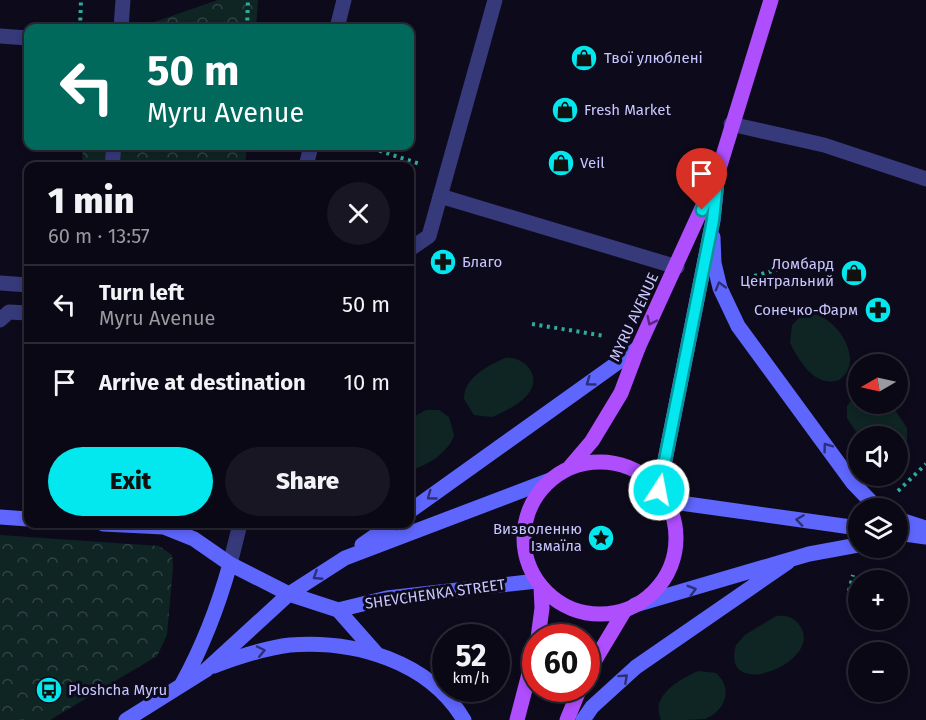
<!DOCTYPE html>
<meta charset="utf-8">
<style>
:root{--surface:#0a0814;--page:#181622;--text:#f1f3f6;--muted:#999aa0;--line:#2a2934;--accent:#03e7ee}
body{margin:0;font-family:"Fira Sans",sans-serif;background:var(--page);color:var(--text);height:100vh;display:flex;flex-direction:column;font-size:22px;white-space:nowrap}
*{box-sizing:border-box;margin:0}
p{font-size:20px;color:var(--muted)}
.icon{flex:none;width:33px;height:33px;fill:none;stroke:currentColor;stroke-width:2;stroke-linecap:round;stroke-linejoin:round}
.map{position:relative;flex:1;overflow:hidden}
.drawer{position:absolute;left:24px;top:162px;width:390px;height:366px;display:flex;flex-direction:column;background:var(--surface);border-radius:12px;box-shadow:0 3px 9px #0003,0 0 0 2px var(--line)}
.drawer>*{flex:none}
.top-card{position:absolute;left:24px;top:24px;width:390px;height:126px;border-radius:12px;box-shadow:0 3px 9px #0003,0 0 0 2px var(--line);background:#00695c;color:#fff;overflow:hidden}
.needle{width:39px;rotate:261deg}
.fabs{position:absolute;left:848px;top:354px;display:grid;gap:12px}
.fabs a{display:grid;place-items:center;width:60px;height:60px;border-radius:50%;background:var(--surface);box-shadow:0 3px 9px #0003,0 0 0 2px var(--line);font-size:30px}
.speed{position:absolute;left:432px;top:624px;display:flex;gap:12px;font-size:30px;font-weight:700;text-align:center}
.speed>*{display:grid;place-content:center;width:78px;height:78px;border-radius:50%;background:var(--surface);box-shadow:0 3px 9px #0003,0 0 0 2px var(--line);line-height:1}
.speed small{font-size:15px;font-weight:400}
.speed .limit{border:9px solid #d22;background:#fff;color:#111}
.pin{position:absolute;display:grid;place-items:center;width:51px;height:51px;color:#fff;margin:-62px -26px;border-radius:50% 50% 50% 0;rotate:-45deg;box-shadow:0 0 6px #0007}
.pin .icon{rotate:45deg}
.me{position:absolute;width:66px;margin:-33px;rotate:11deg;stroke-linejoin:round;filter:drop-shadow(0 0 4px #0008)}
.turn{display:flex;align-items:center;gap:21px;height:126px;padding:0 24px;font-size:27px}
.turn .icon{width:78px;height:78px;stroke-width:2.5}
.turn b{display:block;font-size:42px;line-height:51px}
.round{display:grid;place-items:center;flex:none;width:63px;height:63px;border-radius:32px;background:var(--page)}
.head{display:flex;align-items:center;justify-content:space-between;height:102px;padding:0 24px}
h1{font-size:36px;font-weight:800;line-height:45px}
.action{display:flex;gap:12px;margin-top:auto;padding:12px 24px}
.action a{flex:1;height:69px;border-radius:36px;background:var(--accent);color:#111;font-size:24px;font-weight:800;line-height:69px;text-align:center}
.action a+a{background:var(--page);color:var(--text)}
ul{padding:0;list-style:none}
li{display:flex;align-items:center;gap:18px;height:78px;padding:0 24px;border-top:2px solid var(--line)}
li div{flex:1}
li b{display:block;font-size:22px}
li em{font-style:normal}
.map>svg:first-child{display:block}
.green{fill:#0e2523}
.forest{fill:url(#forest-crowns)}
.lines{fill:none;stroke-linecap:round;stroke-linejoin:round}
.path{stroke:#2eab9a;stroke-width:4;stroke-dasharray:3 4.5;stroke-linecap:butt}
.lane{stroke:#36397a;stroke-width:15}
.secondary{stroke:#5e66fd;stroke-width:15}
.primary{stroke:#af4efd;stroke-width:15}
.oneway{stroke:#2d2f75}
.oneway2{stroke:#562981}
.route-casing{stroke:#02969b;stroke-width:15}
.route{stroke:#03e7ee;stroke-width:10}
.labels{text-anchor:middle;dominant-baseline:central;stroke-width:6;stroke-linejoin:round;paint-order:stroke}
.poi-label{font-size:15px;fill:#c8c6fe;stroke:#0d0b1b;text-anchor:start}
.street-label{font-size:15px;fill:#c8c6fe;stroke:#0d0b1b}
</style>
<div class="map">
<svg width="926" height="720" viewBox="0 0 926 720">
<defs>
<pattern id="forest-crowns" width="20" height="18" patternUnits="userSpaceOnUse" patternTransform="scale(1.5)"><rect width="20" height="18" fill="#0e2523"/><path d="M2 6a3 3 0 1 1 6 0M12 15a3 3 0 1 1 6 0" fill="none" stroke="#304344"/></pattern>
</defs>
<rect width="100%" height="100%" fill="#0d0b1b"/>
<path class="green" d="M 814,314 C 838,319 866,362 839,380 C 815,388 800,362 790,343 L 792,325 L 801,316 Z
M 505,358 C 524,356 543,376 528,394 C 520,404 504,412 492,417 L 474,415 L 464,399 C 464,378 487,366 505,358 Z
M 858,391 L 858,404 L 891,404 L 907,428 L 907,441 L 897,454 L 897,436 L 859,436 L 847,418 L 847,406 Z
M 426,410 L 439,410 L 449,417 L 454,435 C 450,451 426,467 410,470 L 410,419 Z
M 776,616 C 786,615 794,617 800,626 C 825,662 719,704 736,645 L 745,635 Z
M 698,671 L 716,673 C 734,689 725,711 705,719 C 693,720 673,720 661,720 C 650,695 679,680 698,671 Z"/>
<path class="forest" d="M 218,0 L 258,0 L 256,28 L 137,28 Z
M 83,146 L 247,146 L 245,166 L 82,166 Z
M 0,535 L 159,546 L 172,555 L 173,567 L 167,635 L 157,656 L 50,720 L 0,720 Z"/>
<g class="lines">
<path class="path" d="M 80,28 L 81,0
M 247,28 L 248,0
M 365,146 L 420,164
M 178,166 L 191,166
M 747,278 L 794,265
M 532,324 L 605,336
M 898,491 L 926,464
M 849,591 L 853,575"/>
<path class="lane" d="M 121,28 L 123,0
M 337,28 L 344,0
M 0,36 L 28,38
M 731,124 L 824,145 L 926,179
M 112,166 L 114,146
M 306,166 L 311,146
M 440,196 L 677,267
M 410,249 L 429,236 L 495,0
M 0,283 L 28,285
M 0,320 L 9,312 L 28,313
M 230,564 L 240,524"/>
<path class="secondary" d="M 713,237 L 714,263 L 720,288 L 738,326 L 853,483 L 877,508
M 666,501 L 858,528
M 410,511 L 638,348
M 0,517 L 28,519
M 897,519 L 926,528
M 103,524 L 164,527 L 194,539 L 230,564 L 289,594 L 338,610 L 387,598 L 537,581
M 897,533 L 926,537
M 362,545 L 392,524
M 635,605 L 809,554 L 858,545
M 338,610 L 376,653
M 214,666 C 238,657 264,648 290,645 C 355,640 429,661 464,720
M 182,684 C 203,646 218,607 230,564
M 126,720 L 206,670 L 289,594 L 345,558 L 550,480
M 583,720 L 592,707 L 636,667 L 788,562"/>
<path class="primary" d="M524 538a76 76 0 1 1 152 0a76 76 0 1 1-152 0Z
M 569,468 L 592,441 L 621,393 L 638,348 L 712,186
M 659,490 L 713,220 L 718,172 L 771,0
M 538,638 L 542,608 L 541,587
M 586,675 L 625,610
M 517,720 L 536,647
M 567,720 L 580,688"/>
</g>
<defs><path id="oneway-chevron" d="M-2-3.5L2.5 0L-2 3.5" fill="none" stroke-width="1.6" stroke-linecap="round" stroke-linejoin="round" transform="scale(1.5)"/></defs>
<g class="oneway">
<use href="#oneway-chevron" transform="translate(720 286) rotate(-106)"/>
<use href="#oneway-chevron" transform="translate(590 382) rotate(144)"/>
<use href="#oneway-chevron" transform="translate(827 447) rotate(-126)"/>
<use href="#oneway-chevron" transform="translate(431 496) rotate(144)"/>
<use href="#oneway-chevron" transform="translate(800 520) rotate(-172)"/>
<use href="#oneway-chevron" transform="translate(317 576) rotate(147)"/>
<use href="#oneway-chevron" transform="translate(692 590) rotate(-16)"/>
<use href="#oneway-chevron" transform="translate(261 651) rotate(-12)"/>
<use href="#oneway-chevron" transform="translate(624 678) rotate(-42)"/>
</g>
<use class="oneway2" href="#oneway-chevron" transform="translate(651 321) rotate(116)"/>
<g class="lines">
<defs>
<path id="route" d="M 659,490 L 713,220 L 718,172 L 702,210"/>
</defs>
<use href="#route" class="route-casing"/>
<use href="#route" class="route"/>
</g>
<defs>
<symbol id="shop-disc" viewBox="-11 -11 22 22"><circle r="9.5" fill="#03e7ee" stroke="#0d0b1b"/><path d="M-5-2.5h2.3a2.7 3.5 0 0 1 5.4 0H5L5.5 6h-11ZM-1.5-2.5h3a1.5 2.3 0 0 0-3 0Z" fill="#111"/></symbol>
<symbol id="pharmacy-disc" viewBox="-11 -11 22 22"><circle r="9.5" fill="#03e7ee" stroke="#0d0b1b"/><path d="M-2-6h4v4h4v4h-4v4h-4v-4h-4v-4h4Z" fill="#111"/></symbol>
<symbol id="sight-disc" viewBox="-11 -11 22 22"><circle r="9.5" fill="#03e7ee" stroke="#0d0b1b"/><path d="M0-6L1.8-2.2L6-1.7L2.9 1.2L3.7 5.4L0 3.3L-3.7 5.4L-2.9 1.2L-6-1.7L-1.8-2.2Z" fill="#111"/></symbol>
<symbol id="bus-disc" viewBox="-11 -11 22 22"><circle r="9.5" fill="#03e7ee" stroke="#0d0b1b"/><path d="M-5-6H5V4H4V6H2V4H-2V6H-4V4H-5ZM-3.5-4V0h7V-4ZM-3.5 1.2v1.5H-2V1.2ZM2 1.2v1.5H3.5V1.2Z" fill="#111"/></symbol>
</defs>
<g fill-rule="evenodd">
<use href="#shop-disc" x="569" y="43" width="30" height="30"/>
<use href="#shop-disc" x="550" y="95" width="30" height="30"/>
<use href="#shop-disc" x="546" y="148" width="30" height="30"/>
<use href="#pharmacy-disc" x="428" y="247" width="30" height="30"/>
<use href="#shop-disc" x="839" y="258" width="30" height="30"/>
<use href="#pharmacy-disc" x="863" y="295" width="30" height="30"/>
<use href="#sight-disc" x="586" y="523" width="30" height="30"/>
<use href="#bus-disc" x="34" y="675" width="30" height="30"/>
</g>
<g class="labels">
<g class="poi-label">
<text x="604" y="58">Твої улюблені</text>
<text x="584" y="110">Fresh Market</text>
<text x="580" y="163">Veil</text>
<text x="462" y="262">Благо</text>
<text x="834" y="264" text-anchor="end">Ломбард<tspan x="834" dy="17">Центральний</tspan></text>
<text x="858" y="310" text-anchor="end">Сонечко-Фарм</text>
<text x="582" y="529" text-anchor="end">Визволенню<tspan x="582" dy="17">Ізмаїла</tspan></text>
<text x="68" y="690">Ploshcha Myru</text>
</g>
<g class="street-label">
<text transform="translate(634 317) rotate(-65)">MYRU AVENUE</text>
<text transform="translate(435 594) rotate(-8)">SHEVCHENKA STREET</text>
</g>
</g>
</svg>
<div class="fabs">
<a><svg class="needle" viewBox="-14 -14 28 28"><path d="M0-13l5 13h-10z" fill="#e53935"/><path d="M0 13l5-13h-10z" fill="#999aa0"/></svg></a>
<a><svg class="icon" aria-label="sound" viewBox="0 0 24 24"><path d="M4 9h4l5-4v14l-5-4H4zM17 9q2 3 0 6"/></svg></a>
<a><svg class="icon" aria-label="layers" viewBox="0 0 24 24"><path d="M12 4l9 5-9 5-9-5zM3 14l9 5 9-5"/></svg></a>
<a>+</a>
<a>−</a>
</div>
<div class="speed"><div>52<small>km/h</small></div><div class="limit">60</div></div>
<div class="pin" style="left:702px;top:210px;background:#d93025"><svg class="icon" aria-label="arrive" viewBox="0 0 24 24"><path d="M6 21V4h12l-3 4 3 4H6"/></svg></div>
<svg class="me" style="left:659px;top:490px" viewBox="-20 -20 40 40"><circle r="17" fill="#03e7ee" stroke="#fff" stroke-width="3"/><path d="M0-11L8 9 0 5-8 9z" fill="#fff"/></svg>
<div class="top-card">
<div class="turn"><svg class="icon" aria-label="left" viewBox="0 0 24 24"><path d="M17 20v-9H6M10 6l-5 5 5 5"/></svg><div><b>50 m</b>Myru Avenue</div></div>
</div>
<section class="drawer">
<div class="head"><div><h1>1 min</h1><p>60 m · 13:57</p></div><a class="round"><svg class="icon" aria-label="close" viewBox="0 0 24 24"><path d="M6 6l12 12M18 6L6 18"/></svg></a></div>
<ul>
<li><svg class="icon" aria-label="left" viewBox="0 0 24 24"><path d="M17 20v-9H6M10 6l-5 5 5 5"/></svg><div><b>Turn left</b><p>Myru Avenue</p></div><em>50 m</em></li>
<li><svg class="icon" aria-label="arrive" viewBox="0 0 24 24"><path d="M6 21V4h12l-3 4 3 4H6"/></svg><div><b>Arrive at destination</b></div><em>10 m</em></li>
</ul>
<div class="action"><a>Exit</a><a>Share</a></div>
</section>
</div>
